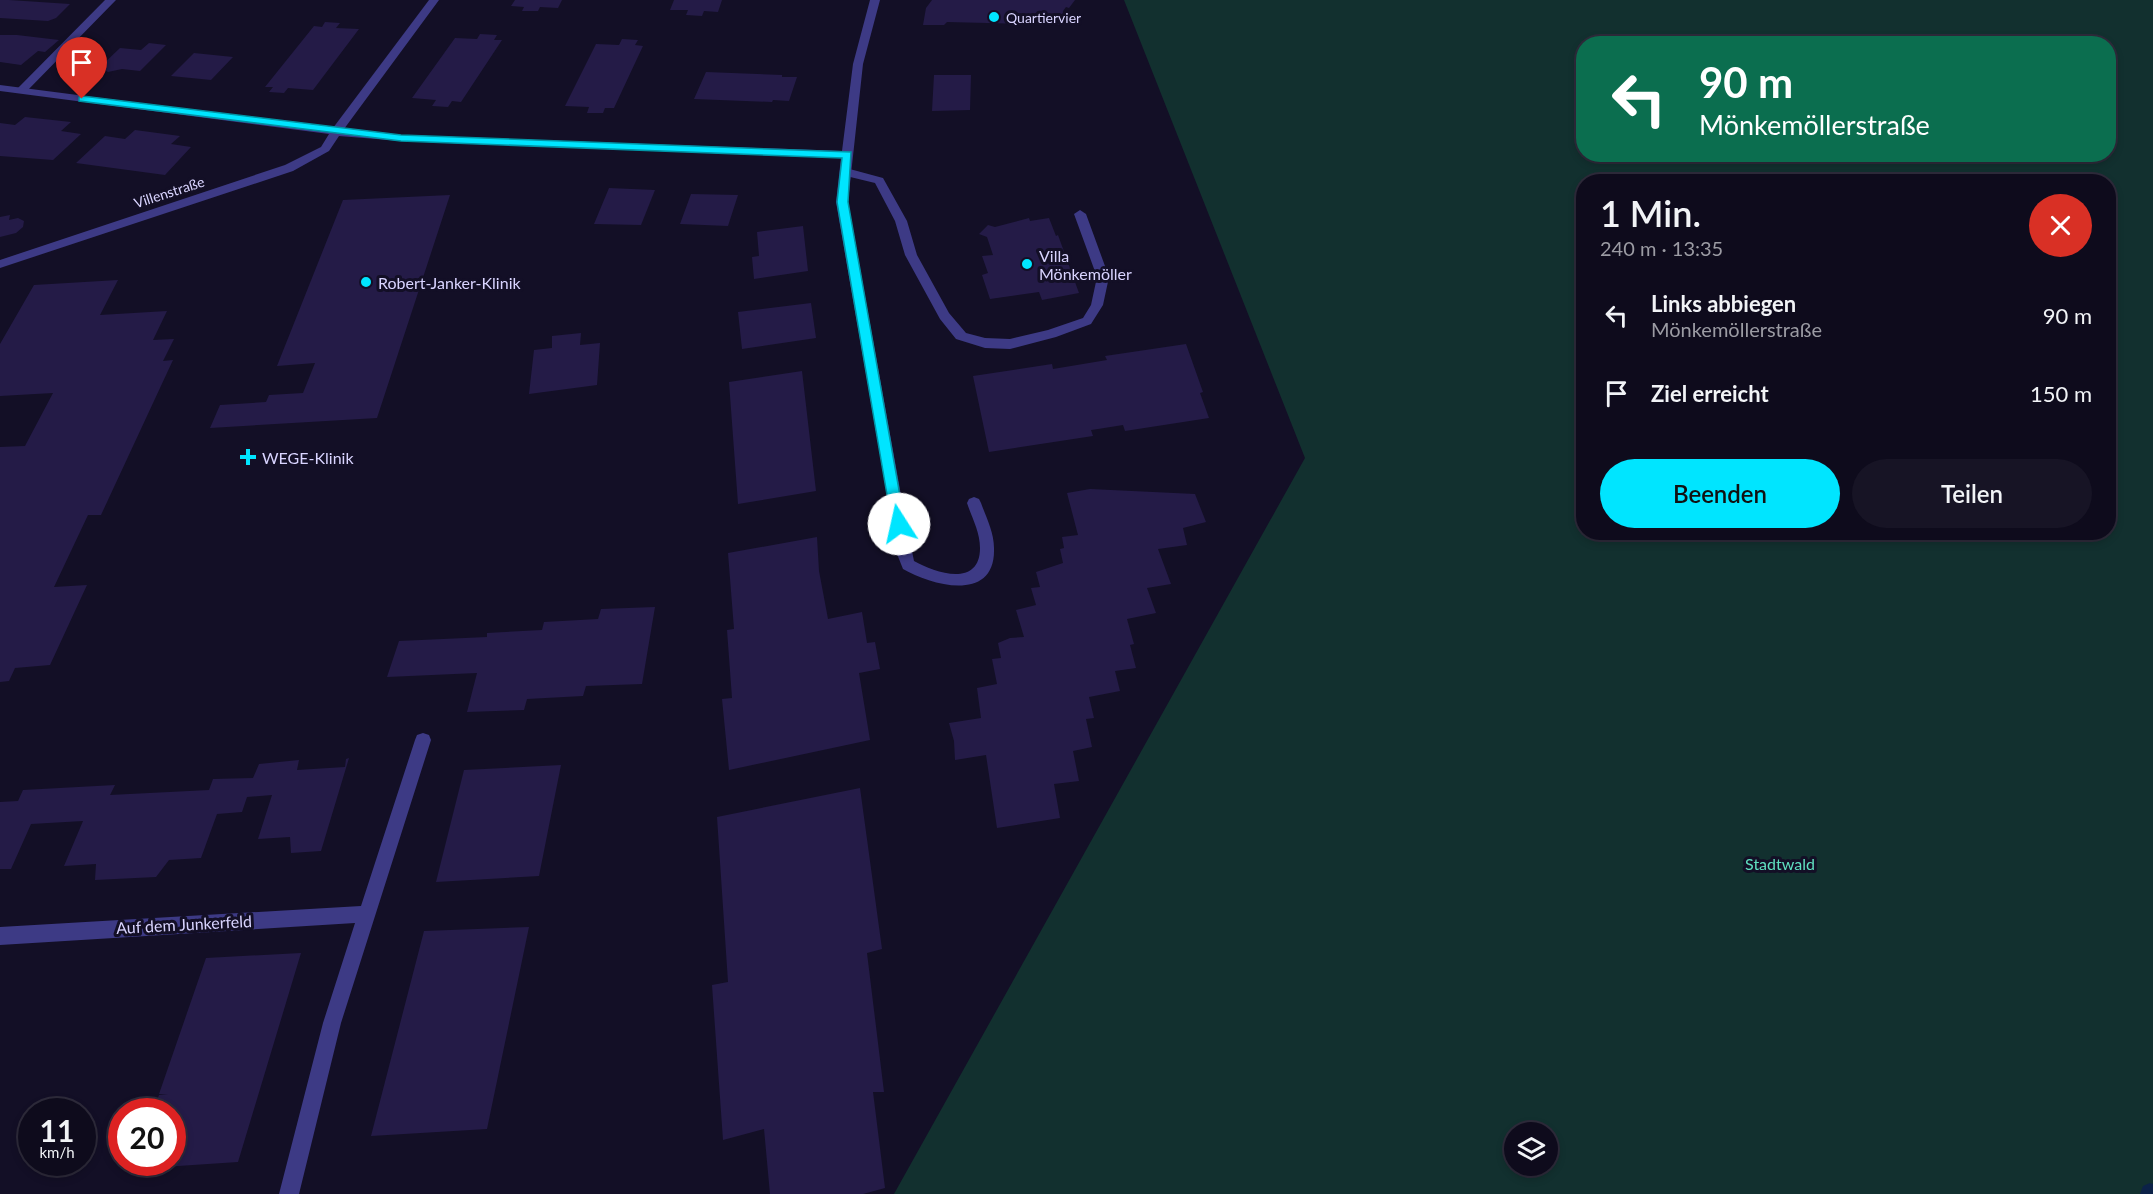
<!DOCTYPE html>
<html lang="de">
<meta charset="utf-8">
<style>
:root{--surface:#0e0b1c;--page:#171425;--text:#f1f3f6;--muted:#9b9ba3;--line:#2e2b3b;--accent:#00e5ff}
body{margin:0;font-family:Lato,sans-serif;background:var(--page);color:var(--text);height:100vh;display:flex;flex-direction:column;font-size:22px;white-space:nowrap}
*{box-sizing:border-box;margin:0}
p{font-size:20px;color:var(--muted)}
.icon{flex:none;width:33px;height:33px;fill:none;stroke:currentColor;stroke-width:2;stroke-linecap:round;stroke-linejoin:round}
.map{position:relative;flex:1;overflow:hidden}
.side{position:absolute;left:1576px;top:174px;width:540px;height:366px;display:flex;flex-direction:column;background:var(--surface);border-radius:24px;box-shadow:0 3px 9px #0003,0 0 0 2px var(--line)}
.side>*{flex:none}
.hud{position:absolute;left:1576px;top:36px;width:540px;height:126px;border-radius:24px;box-shadow:0 3px 9px #0003,0 0 0 2px var(--line);background:#0b6e4f;color:#fff;overflow:hidden}
.tools{position:absolute;left:1504px;top:1122px;display:grid;gap:12px}
.tools a{display:grid;place-items:center;width:54px;height:54px;border-radius:50%;background:var(--surface);box-shadow:0 3px 9px #0003,0 0 0 2px var(--line);font-size:30px}
.speed{position:absolute;left:18px;top:1098px;display:flex;gap:12px;font-size:30px;font-weight:700;text-align:center}
.speed>*{display:grid;place-content:center;width:78px;height:78px;border-radius:50%;background:var(--surface);box-shadow:0 3px 9px #0003,0 0 0 2px var(--line);line-height:1}
.speed small{font-size:15px;font-weight:400}
.speed .limit{border:9px solid #d22;background:#fff;color:#111}
.pin{position:absolute;display:grid;place-items:center;width:51px;height:51px;color:#fff;margin:-62px -26px;border-radius:50% 50% 50% 0;rotate:-45deg;box-shadow:0 0 6px #0007}
.pin .icon{rotate:45deg}
.me{position:absolute;width:66px;margin:-33px;rotate:350deg;stroke-linejoin:round;filter:drop-shadow(0 0 4px #0008)}
.turn{display:flex;align-items:center;gap:21px;height:126px;padding:0 24px;font-size:27px}
.turn .icon{width:78px;height:78px;stroke-width:2.5}
.turn b{display:block;font-size:42px;line-height:51px}
.round{display:grid;place-items:center;flex:none;width:63px;height:63px;border-radius:32px;background:var(--page)}
.headline{display:flex;align-items:center;justify-content:space-between;height:102px;padding:0 24px}
h1{font-size:36px;font-weight:600;line-height:45px}
.primary-button{display:flex;gap:12px;margin-top:auto;padding:12px 24px}
.primary-button a{flex:1;height:69px;border-radius:36px;background:var(--accent);color:#111;font-size:24px;font-weight:600;line-height:69px;text-align:center}
.primary-button a+a{background:var(--page);color:var(--text)}
ul{padding:0;list-style:none}
li{display:flex;align-items:center;gap:18px;height:78px;padding:0 24px}
li div{flex:1}
li b{display:block;font-size:22px}
li em{font-style:normal}
.map>svg:first-child{display:block}
.green{fill:#12302f;fill-rule:evenodd}
.lines{fill:none;stroke-linecap:round;stroke-linejoin:round}
.stream{fill:#0c2248;fill-rule:evenodd}
.building{fill:#241b47}
.service{fill:#3d3a85;fill-rule:evenodd}
.minor{fill:#3d3a85;fill-rule:evenodd}
.route{fill:#00e5ff;stroke:#0095a6;stroke-width:1.5}
.poi-dot{fill:#00e5ff;stroke:#130f26;stroke-width:2}
.labels{text-anchor:middle;dominant-baseline:central;stroke-width:6;stroke-linejoin:round;paint-order:stroke}
.far-poi-label{font-size:14px;fill:#d9d4ff;stroke:#130f26;text-anchor:start}
.far-street-label{font-size:14px;fill:#d9d4ff;stroke:#130f26}
.poi-label{font-size:16px;fill:#d9d4ff;stroke:#130f26;text-anchor:start}
.park-label{font-size:16px;fill:#5fe0c0;stroke:#130f26}
.street-label{font-size:16px;fill:#d9d4ff;stroke:#130f26}
</style>
<div class="map">
<svg width="2153" height="1194" viewBox="0 0 2153 1194">
<rect width="100%" height="100%" fill="#130f26"/>
<path class="green" d="M 1124,0 L 2153,0 L 2153,1194 L 894,1194 L 1305,458 ZM 1584,44 L 2109,44 L 2109,154 L 1584,154 ZM 1584,182 L 2109,182 L 2109,532 L 1584,532 ZM 1515,1132 L 1548,1132 L 1548,1166 L 1515,1166 Z"/>
<g class="lines">
<path class="stream" d="M 2150,1183 L 2153,1184 L 2153,1194 L 2140,1194 L 2143,1186 Z"/>
</g>
<path class="building" d="M 0,0 L 9,0 L 70,4 L 56,18 L 48,21 L 0,18 Z
M 515,0 L 562,0 L 558,8 L 540,7 L 538,11 L 522,11 L 524,7 L 511,6 Z
M 674,0 L 722,0 L 718,12 L 704,11 L 702,16 L 686,15 L 688,10 L 670,10 Z
M 932,0 L 1075,0 L 1069,8 L 1066,7 L 1063,11 L 1062,25 L 947,22 L 944,25 L 923,25 L 926,8 Z
M 325,22 L 340,23 L 336,28 L 359,29 L 313,90 L 288,88 L 284,93 L 269,92 L 273,87 L 265,87 L 314,26 L 322,27 Z
M 480,34 L 497,35 L 494,40 L 502,40 L 461,102 L 452,101 L 448,107 L 432,106 L 436,100 L 412,98 L 455,38 L 477,39 Z
M 0,35 L 17,35 L 59,40 L 45,52 L 38,51 L 21,65 L 0,62 Z
M 622,39 L 638,40 L 635,45 L 643,46 L 614,108 L 605,108 L 603,113 L 587,113 L 589,107 L 565,106 L 596,44 L 619,45 Z
M 149,43 L 166,45 L 140,71 L 122,69 L 108,72 L 100,67 L 120,48 L 141,50 Z
M 194,53 L 233,57 L 211,80 L 171,76 Z
M 706,72 L 782,75 L 782,77 L 797,77 L 789,101 L 773,100 L 772,102 L 694,99 Z
M 934,75 L 971,75 L 970,110 L 932,111 Z
M 25,117 L 71,122 L 61,131 L 81,134 L 53,160 L 0,156 L 0,123 L 15,125 Z
M 135,130 L 180,136 L 171,144 L 191,147 L 165,175 L 76,163 L 105,136 L 125,139 Z
M 609,188 L 655,190 L 641,225 L 594,224 Z
M 691,194 L 738,195 L 728,226 L 680,224 Z
M 450,195 L 377,418 L 210,428 L 220,405 L 266,402 L 269,395 L 303,393 L 315,363 L 277,366 L 343,200 Z
M 10,215 L 9,220 L 18,218 L 24,221 L 23,227 L 16,233 L 0,237 L 0,217 Z
M 1029,218 L 1030,221 L 1049,218 L 1056,236 L 1058,235 L 1079,293 L 1042,300 L 1039,292 L 990,299 L 982,275 L 988,273 L 982,256 L 993,255 L 987,237 L 979,234 L 988,225 L 995,227 Z
M 803,226 L 808,271 L 754,279 L 752,257 L 759,256 L 757,232 Z
M 118,280 L 100,315 L 167,311 L 153,340 L 174,339 L 163,361 L 173,360 L 101,515 L 88,515 L 54,587 L 87,585 L 50,665 L 15,668 L 9,681 L 0,682 L 0,447 L 25,446 L 53,393 L 0,396 L 0,344 L 34,285 Z
M 811,303 L 816,338 L 742,349 L 738,312 Z
M 581,333 L 580,345 L 600,343 L 597,385 L 529,394 L 534,350 L 552,348 L 552,336 Z
M 1186,344 L 1203,392 L 1200,393 L 1209,418 L 1125,431 L 1123,425 L 1098,429 L 1091,430 L 1093,436 L 989,452 L 973,376 L 1052,364 L 1053,369 L 1107,360 L 1105,356 Z
M 802,371 L 816,491 L 738,504 L 729,382 Z
M 1090,489 L 1195,494 L 1206,522 L 1183,528 L 1187,545 L 1158,549 L 1171,584 L 1147,588 L 1156,613 L 1127,619 L 1134,644 L 1130,645 L 1136,668 L 1115,671 L 1120,691 L 1089,697 L 1094,718 L 1086,719 L 1092,747 L 1073,751 L 1079,781 L 1054,784 L 1060,818 L 997,828 L 986,755 L 955,760 L 954,741 L 949,723 L 981,718 L 977,688 L 997,684 L 992,659 L 1001,658 L 998,643 L 1010,638 L 1024,637 L 1016,610 L 1036,605 L 1031,588 L 1040,587 L 1036,572 L 1063,563 L 1060,549 L 1064,548 L 1062,537 L 1078,535 L 1067,493 Z
M 817,537 L 819,571 L 828,619 L 862,612 L 867,643 L 875,642 L 880,669 L 859,673 L 870,740 L 729,770 L 722,699 L 732,698 L 727,630 L 734,629 L 728,553 Z
M 655,607 L 642,684 L 586,686 L 583,696 L 527,699 L 524,710 L 467,712 L 477,673 L 387,677 L 399,641 L 487,637 L 487,633 L 542,630 L 544,622 L 598,619 L 601,609 Z
M 349,758 L 321,851 L 291,853 L 290,837 L 258,839 L 272,795 L 247,797 L 242,812 L 217,814 L 201,858 L 169,860 L 156,877 L 95,880 L 96,864 L 64,866 L 83,821 L 31,824 L 11,869 L 0,869 L 0,802 L 18,801 L 23,790 L 115,785 L 110,795 L 209,790 L 213,779 L 253,778 L 259,764 L 299,760 L 297,770 L 345,767 L 346,759 Z
M 561,765 L 539,876 L 436,882 L 464,770 Z
M 860,788 L 882,949 L 867,953 L 884,1092 L 873,1092 L 885,1188 L 863,1194 L 770,1194 L 764,1129 L 723,1140 L 712,985 L 728,982 L 717,817 Z
M 529,927 L 487,1129 L 371,1136 L 424,931 Z
M 301,953 L 238,1162 L 133,1169 L 135,1162 L 172,1162 L 172,1112 L 153,1112 L 159,1095 L 168,1094 L 159,1094 L 206,958 Z"/>
<g class="lines">
<path class="service" d="M 105,0 L 116,0 L 25,93 L 17,93 L 17,89 Z
M 846,168 L 883,178 L 907,221 L 917,255 L 949,313 L 966,333 L 985,338 L 1010,339 L 1048,330 L 1083,318 L 1091,305 L 1097,277 L 1074,214 L 1080,210 L 1086,214 L 1109,277 L 1103,305 L 1091,324 L 1056,337 L 1010,349 L 985,348 L 956,339 L 940,319 L 905,255 L 895,221 L 875,183 L 842,175 L 842,169 Z
M 974,497 L 979,499 L 981,503 C 986,517 994,532 994,548 C 996,603 932,586 903,569 L 897,554 L 889,506 L 891,502 L 901,502 L 903,506 L 914,561 C 935,573 980,588 980,548 C 980,532 972,518 967,503 L 969,499 Z"/>
<path class="minor" d="M 429,0 L 439,0 L 344,129 L 401,135 L 842,151 L 853,64 L 870,0 L 880,0 L 863,64 L 848,202 L 903,506 L 901,510 L 891,510 L 889,506 L 836,202 L 841,158 L 401,141 L 339,136 L 329,151 L 293,171 L 0,268 L 0,260 L 285,165 L 321,147 L 329,134 L 0,91 L 0,85 L 333,128 Z
M 423,733 L 429,735 L 431,740 L 341,1023 L 299,1194 L 279,1194 L 323,1023 L 355,923 L 0,945 L 0,927 L 361,906 L 415,740 L 417,735 Z"/>
</g>
<path class="route" d="M 82,96 L 401,135 L 851,152 L 848,202 L 905,524 L 903,528 L 899,529 L 892,524 L 837,202 L 842,158 L 401,141 L 79,101 L 79,97 Z"/>
<g class="poi-dot">
<circle cx="994" cy="17" r="6"/>
<circle cx="1027" cy="264" r="6"/>
<circle cx="366" cy="282" r="6"/>
<path d="M245 448h6v6h6v6h-6v6h-6v-6h-6v-6h6z"/>
</g>
<g class="labels">
<g class="far-poi-label">
<text x="1006" y="17">Quartiervier</text>
</g>
<g class="far-street-label">
<text transform="translate(169 192) rotate(-18)">Villenstraße</text>
</g>
<g class="poi-label">
<text x="1039" y="255">Villa<tspan x="1039" dy="18">Mönkemöller</tspan></text>
<text x="378" y="282">Robert-Janker-Klinik</text>
<text x="262" y="457">WEGE-Klinik</text>
</g>
<g class="park-label">
<text x="1780" y="863">Stadtwald</text>
</g>
<g class="street-label">
<text transform="translate(184 924) rotate(-3)">Auf dem Junkerfeld</text>
</g>
</g>
</svg>
<div class="tools">
<a><svg class="icon" aria-label="layers" viewBox="0 0 24 24"><path d="M12 4l9 5-9 5-9-5zM3 14l9 5 9-5"/></svg></a>
</div>
<div class="speed"><div>11<small>km/h</small></div><div class="limit">20</div></div>
<div class="pin" style="left:82px;top:99px;background:#d93025"><svg class="icon" aria-label="arrive" viewBox="0 0 24 24"><path d="M6 21V4h12l-3 4 3 4H6"/></svg></div>
<svg class="me" style="left:899px;top:524px" viewBox="-20 -20 40 40"><circle r="19" fill="#fff"/><path d="M0-13L10 11 0 6-10 11z" fill="#00e5ff"/></svg>
<div class="hud">
<div class="turn"><svg class="icon" aria-label="left" viewBox="0 0 24 24"><path d="M17 20v-9H6M10 6l-5 5 5 5"/></svg><div><b>90 m</b>Mönkemöllerstraße</div></div>
</div>
<section class="side">
<div class="headline"><div><h1>1 Min.</h1><p>240 m · 13:35</p></div><a class="round" style="background:#d93025;color:#fff"><svg class="icon" aria-label="close" viewBox="0 0 24 24"><path d="M6 6l12 12M18 6L6 18"/></svg></a></div>
<ul>
<li><svg class="icon" aria-label="left" viewBox="0 0 24 24"><path d="M17 20v-9H6M10 6l-5 5 5 5"/></svg><div><b>Links abbiegen</b><p>Mönkemöllerstraße</p></div><em>90 m</em></li>
<li><svg class="icon" aria-label="arrive" viewBox="0 0 24 24"><path d="M6 21V4h12l-3 4 3 4H6"/></svg><div><b>Ziel erreicht</b></div><em>150 m</em></li>
</ul>
<div class="primary-button"><a>Beenden</a><a>Teilen</a></div>
</section>
</div>
